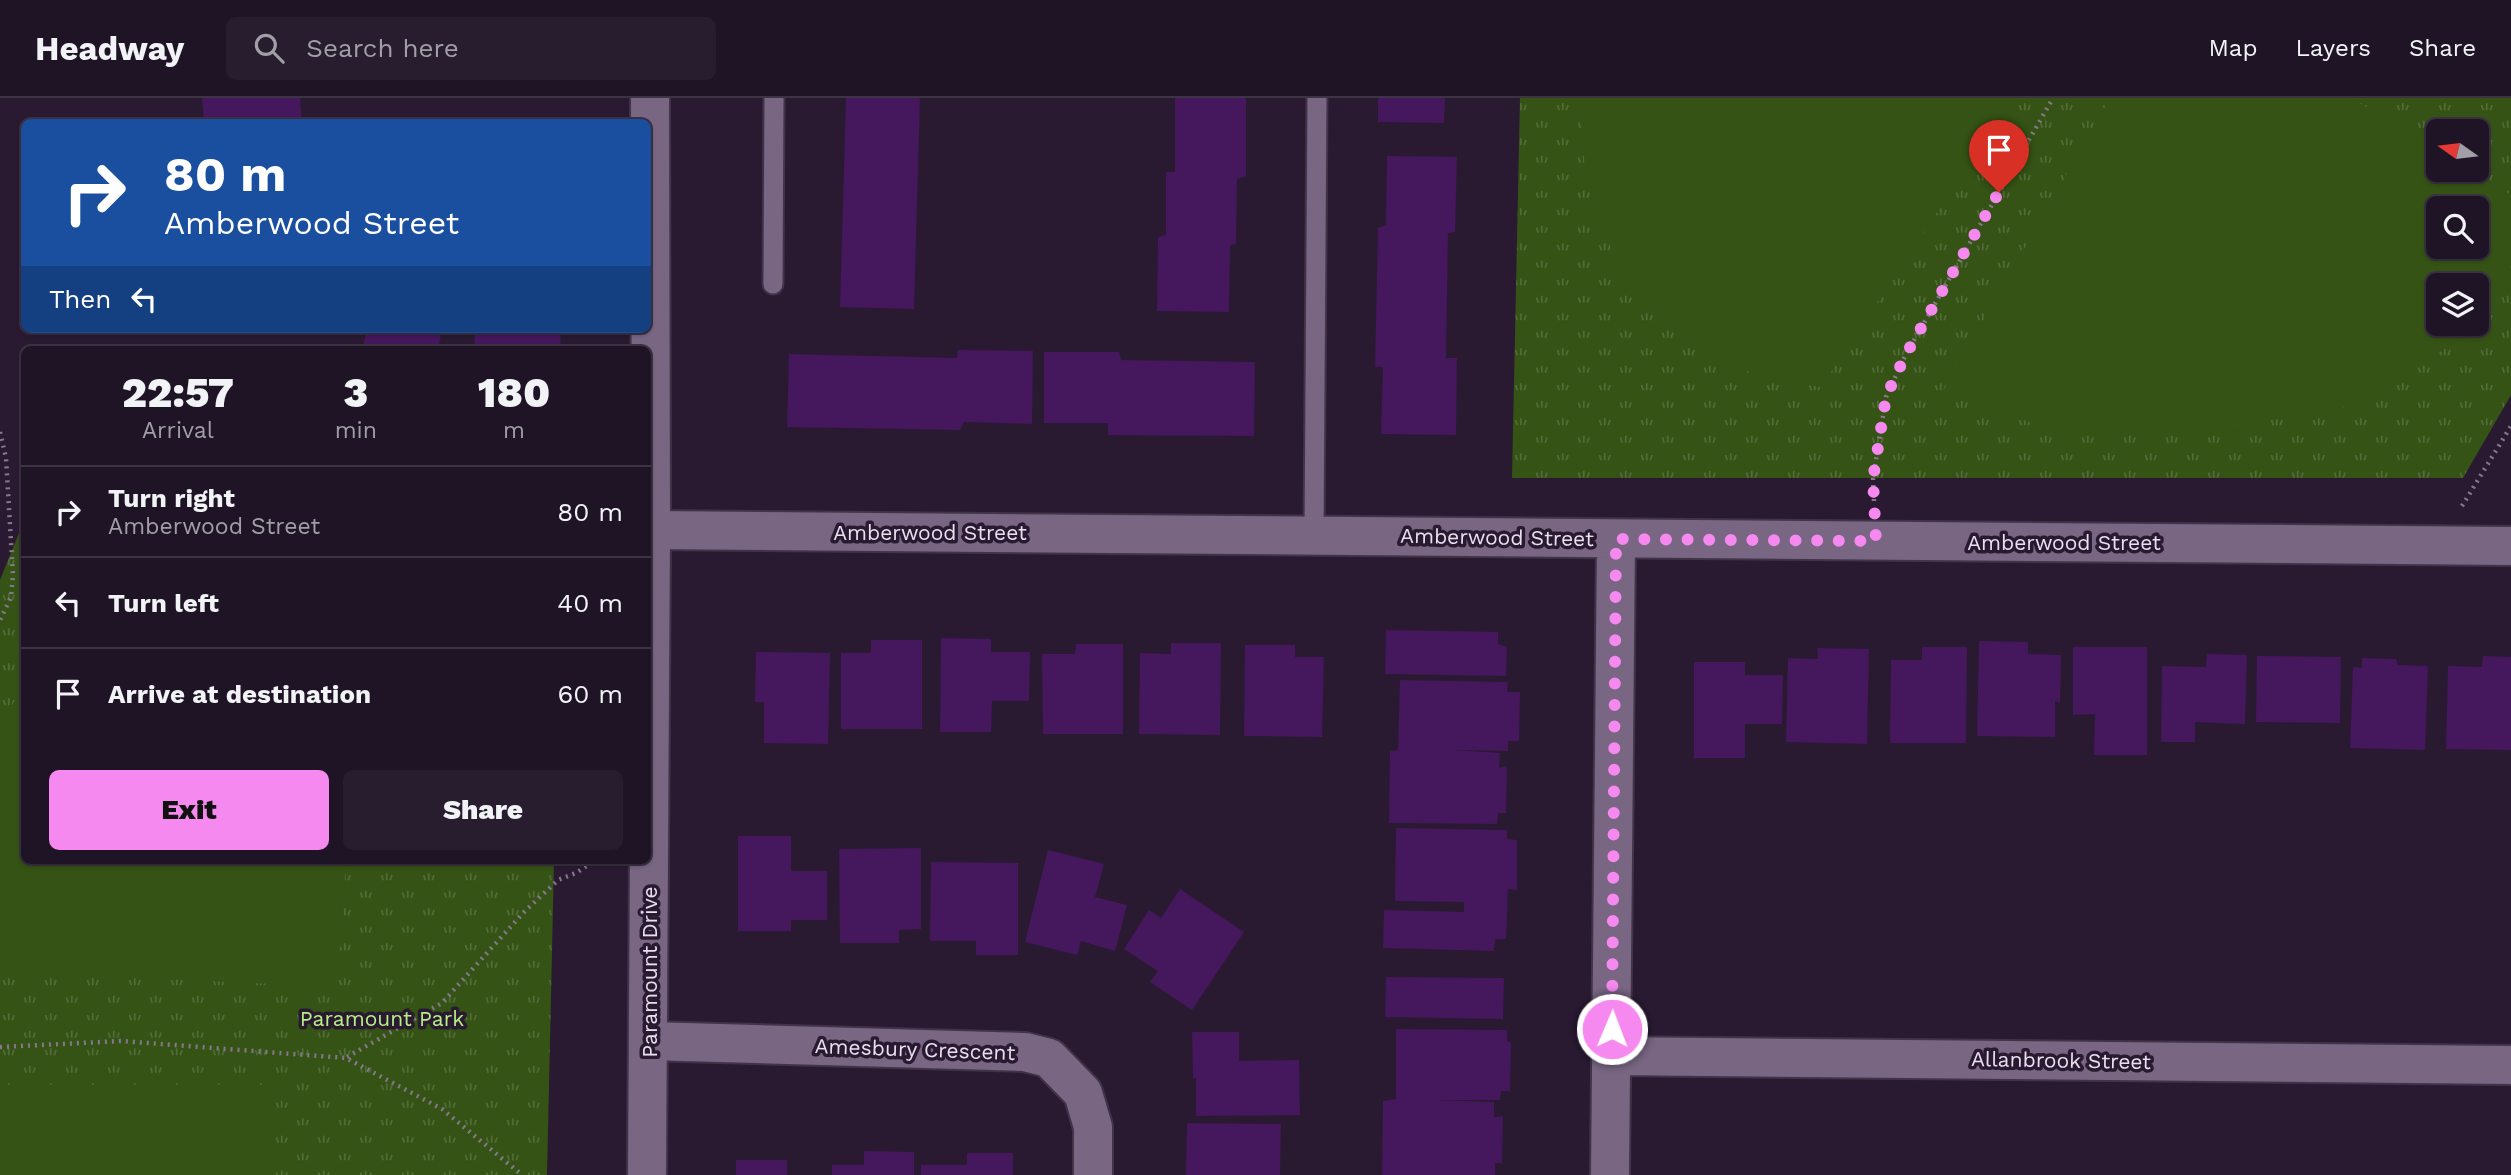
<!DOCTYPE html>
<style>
:root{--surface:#1f1426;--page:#271d2e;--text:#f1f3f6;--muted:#a19ea7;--line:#3c3343;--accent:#f589ef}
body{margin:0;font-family:"Work Sans",sans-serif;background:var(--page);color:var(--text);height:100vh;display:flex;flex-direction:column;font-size:26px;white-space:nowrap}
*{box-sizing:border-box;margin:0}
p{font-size:23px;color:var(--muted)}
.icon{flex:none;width:38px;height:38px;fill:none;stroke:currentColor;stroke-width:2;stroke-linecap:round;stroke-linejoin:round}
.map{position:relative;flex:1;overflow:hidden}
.sheet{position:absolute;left:21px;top:248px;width:630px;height:518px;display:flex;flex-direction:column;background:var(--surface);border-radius:10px;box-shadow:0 2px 5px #0004,0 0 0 2px var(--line)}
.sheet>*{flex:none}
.banner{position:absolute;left:21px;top:21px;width:630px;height:214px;border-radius:10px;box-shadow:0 2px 5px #0004,0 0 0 2px var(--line);background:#1a4fa0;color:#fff;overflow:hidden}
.needle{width:46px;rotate:284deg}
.fabs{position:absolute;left:2426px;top:21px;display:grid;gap:14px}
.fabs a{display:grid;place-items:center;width:63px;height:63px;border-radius:10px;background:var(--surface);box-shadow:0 2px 5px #0004,0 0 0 2px var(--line);font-size:35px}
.pin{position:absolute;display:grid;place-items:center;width:60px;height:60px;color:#fff;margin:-72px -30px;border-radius:50% 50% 50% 0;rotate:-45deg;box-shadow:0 0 7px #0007}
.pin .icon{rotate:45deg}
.me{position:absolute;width:77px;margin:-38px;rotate:1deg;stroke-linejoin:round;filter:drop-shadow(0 0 5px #0008)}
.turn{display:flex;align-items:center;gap:24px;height:147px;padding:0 28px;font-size:32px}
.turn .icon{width:91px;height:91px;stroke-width:2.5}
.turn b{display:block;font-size:49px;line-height:60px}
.then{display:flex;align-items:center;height:66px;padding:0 28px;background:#0003;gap:14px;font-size:26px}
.eta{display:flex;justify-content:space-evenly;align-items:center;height:119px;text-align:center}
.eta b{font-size:42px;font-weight:800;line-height:49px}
.action{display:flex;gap:14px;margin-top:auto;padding:14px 28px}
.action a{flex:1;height:80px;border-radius:10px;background:var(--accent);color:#111;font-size:28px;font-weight:800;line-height:80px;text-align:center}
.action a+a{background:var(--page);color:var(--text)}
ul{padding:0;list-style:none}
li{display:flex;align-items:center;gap:21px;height:91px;padding:0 28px;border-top:2px solid var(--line)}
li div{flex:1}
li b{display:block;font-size:26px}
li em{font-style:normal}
header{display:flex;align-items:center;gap:42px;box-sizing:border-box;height:98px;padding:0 35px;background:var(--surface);border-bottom:2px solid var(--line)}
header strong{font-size:33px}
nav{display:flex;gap:38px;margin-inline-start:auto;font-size:24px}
.search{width:490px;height:63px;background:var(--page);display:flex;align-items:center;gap:18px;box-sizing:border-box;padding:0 24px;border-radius:10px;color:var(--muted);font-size:26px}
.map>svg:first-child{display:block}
.park{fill:url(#park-tufts);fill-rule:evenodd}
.garden{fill:#355315;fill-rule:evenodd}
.building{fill:#45175c}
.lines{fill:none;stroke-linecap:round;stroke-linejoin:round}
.service-casing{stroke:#413448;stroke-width:23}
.minor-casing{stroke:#413448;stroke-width:42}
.tertiary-casing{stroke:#413448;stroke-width:42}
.path{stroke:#85788c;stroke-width:4.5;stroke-dasharray:2 5;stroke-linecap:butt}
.service{stroke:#786683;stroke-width:19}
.minor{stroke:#786683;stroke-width:38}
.tertiary{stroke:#786683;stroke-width:38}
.route{stroke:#f589ef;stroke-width:12;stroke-dasharray:0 21.6}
.labels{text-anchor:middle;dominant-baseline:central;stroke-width:7;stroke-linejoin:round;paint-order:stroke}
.street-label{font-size:21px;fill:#e9dfef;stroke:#291a32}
.park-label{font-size:21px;fill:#b6ef83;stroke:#291a32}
</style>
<header>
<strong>Headway</strong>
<div class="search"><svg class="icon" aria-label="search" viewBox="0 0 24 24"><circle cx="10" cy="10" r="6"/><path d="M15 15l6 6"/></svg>Search here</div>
<nav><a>Map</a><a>Layers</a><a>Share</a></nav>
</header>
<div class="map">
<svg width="2511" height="1077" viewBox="0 0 2511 1077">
<defs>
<pattern id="park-tufts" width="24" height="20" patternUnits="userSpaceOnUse" patternTransform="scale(1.75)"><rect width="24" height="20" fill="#355315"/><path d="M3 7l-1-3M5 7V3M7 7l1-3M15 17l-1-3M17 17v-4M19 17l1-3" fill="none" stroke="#526b37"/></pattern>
</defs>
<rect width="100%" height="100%" fill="#291a32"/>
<path class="park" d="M 1520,0 L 2511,0 L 2511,297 L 2463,380 L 1512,380 ZM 2438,33 L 2476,33 L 2476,72 L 2438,72 ZM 2438,110 L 2476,110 L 2476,149 L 2438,149 ZM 2438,187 L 2476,187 L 2476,226 L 2438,226 Z
M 24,432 L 24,763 L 554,763 L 547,1077 L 0,1077 L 0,482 L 19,435 Z"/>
<path class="garden" d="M 1582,0 L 2013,0 L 1821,289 L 1760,280 L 1679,236 L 1618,168 L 1585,82 Z
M 2110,0 L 2351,0 L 2438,53 L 2438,72 L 2469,72 L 2511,97 L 2511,166 L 2476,219 L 2476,187 L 2438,187 L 2438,226 L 2472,226 L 2462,241 L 2339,312 L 2185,335 L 2054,332 L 1942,295 ZM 2476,110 L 2476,149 L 2438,149 L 2438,110 Z
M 24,589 L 24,763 L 346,763 L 339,867 L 316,888 L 0,873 L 0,625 Z
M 0,987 L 271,987 L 271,1077 L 0,1077 Z"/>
<path class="building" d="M 202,0 L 300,0 L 302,24 L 204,24 Z
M 846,0 L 920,0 L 914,211 L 840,209 Z
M 1175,0 L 1246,0 L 1246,78 L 1237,81 L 1236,146 L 1230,147 L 1229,214 L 1157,213 L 1158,139 L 1166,137 L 1166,74 L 1175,74 Z
M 1378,0 L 1445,0 L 1444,25 L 1378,24 Z
M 1387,58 L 1457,59 L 1455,134 L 1448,135 L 1446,260 L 1457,260 L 1456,337 L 1381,336 L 1383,269 L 1375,269 L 1378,130 L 1386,127 Z
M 367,231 L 442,231 L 438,252 L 362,252 Z
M 475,231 L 561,231 L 560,252 L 474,252 Z
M 958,252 L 1033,253 L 1032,326 L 964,324 L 960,332 L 787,329 L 789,256 L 957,260 Z
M 1044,254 L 1119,254 L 1121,262 L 1255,264 L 1254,338 L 1108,337 L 1108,325 L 1044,325 Z
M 1386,532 L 1498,534 L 1498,546 L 1507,549 L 1506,578 L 1385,576 Z
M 941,540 L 991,541 L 991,554 L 1030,554 L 1029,603 L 992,603 L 991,634 L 940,634 Z
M 871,542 L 922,542 L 922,631 L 841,631 L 841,555 L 871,555 Z
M 1979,543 L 2028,544 L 2028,556 L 2061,557 L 2060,605 L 2055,603 L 2055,639 L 1977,638 Z
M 1171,545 L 1221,545 L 1220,637 L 1139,636 L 1140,555 L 1171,556 Z
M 1076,546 L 1123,546 L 1123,636 L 1043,636 L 1042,556 L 1075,556 Z
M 1245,547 L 1295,547 L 1295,559 L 1324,559 L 1322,639 L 1244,638 Z
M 1922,549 L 1967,549 L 1966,645 L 1890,645 L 1891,562 L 1922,562 Z
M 2073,549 L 2147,549 L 2147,657 L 2094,657 L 2095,616 L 2073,617 Z
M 1817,550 L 1869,551 L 1867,646 L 1786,644 L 1788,560 L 1818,561 Z
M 756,554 L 830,555 L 828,646 L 764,645 L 764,604 L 755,604 Z
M 2207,556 L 2247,557 L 2245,626 L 2195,624 L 2195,644 L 2161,644 L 2162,568 L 2206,569 Z
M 2257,558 L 2341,559 L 2340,625 L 2256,624 Z
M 2483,558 L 2511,559 L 2511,652 L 2446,651 L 2448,568 L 2482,569 Z
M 2362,560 L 2396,561 L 2398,567 L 2428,568 L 2425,652 L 2350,650 L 2353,569 L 2362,570 Z
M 1694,564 L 1745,564 L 1745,577 L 1783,577 L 1782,626 L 1745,626 L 1745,660 L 1694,660 Z
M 1400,582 L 1508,584 L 1507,594 L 1520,594 L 1519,643 L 1508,643 L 1508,653 L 1454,652 L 1500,655 L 1499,670 L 1507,668 L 1506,715 L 1498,715 L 1497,726 L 1389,725 L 1390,653 L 1398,652 Z
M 1396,730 L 1507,732 L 1507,741 L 1517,742 L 1517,792 L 1508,791 L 1506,841 L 1495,841 L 1494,853 L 1383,850 L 1384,812 L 1464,814 L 1464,804 L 1395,803 Z
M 738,738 L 791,738 L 791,773 L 827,773 L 827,822 L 791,822 L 791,833 L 738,833 Z
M 921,750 L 921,831 L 899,832 L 899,845 L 840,845 L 839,751 Z
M 1048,752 L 1104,766 L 1095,799 L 1127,807 L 1115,853 L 1081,843 L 1077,857 L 1025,844 Z
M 931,764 L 1018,765 L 1018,857 L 976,857 L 976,843 L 930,843 Z
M 1180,791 L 1244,834 L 1192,912 L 1150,884 L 1158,873 L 1124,851 L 1149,812 L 1161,820 Z
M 1386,879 L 1504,880 L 1503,921 L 1385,919 Z
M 1396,931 L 1507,932 L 1507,944 L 1511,944 L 1510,993 L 1501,993 L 1500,1002 L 1437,1002 L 1494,1004 L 1494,1019 L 1503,1018 L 1502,1065 L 1495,1065 L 1495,1077 L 1382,1077 L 1383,1003 L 1396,1001 Z
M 1192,934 L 1239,934 L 1239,963 L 1299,962 L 1300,1017 L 1196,1018 L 1196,980 L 1193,980 Z
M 1187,1025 L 1281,1026 L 1280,1077 L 1186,1077 Z
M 864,1053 L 914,1054 L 914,1077 L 832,1077 L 832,1067 L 864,1067 Z
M 967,1055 L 1013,1055 L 1013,1077 L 921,1077 L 921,1067 L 967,1067 Z
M 736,1062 L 787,1062 L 787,1077 L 736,1077 Z"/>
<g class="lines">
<defs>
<path id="service" d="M 773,186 L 774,0
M 1314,436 L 1317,0"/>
<path id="minor" d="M 651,432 L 2511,448
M 649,943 L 1025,954 L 1049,960 L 1083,995 L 1093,1029 L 1093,1077
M 1612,958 L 2511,967
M 1610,1077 L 1616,441"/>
<path id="tertiary" d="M 647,1077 L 651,432 L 650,0"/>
</defs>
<use href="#service" class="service-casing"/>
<use href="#minor" class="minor-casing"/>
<use href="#tertiary" class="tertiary-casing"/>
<path class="path" d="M 0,334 L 6,360 L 13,477 L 11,499 L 0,522
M 1874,403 L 1873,381 L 1886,299 L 1905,258 L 2053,0
M 2462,408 L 2511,328
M 0,949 L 121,943 L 346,960 L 442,1011 L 522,1077
M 347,959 L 442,905 L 523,815 L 558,782 L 576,775 L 594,763"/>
<use href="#service" class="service"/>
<use href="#minor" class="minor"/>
<use href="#tertiary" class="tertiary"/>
</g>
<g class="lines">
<path class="route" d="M 1612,931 L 1616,441 L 1876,443 L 1873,381 L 1886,299 L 1905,258 L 1999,94"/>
</g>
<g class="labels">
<g class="street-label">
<text x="930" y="434">Amberwood Street</text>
<text transform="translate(1497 439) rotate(1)">Amberwood Street</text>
<text x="2064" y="444">Amberwood Street</text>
<text transform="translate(649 874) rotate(-90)">Paramount Drive</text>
<text transform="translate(915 951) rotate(2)">Amesbury Crescent</text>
<text transform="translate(2061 962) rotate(1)">Allanbrook Street</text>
</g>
<g class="park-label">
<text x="382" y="920">Paramount Park</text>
</g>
</g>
</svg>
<div class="fabs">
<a><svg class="needle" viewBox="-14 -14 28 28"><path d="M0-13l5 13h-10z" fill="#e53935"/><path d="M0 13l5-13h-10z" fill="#a19ea7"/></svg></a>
<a><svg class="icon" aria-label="search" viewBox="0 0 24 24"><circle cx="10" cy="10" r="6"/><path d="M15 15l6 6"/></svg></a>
<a><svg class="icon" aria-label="layers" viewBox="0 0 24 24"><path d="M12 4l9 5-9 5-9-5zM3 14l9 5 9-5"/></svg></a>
</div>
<div class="pin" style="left:1999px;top:94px;background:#d93025"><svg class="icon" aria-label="arrive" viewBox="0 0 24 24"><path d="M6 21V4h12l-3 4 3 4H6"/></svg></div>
<svg class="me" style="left:1612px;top:931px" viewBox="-20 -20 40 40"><circle r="17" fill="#f589ef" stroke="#fff" stroke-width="3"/><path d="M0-11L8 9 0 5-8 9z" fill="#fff"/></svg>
<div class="banner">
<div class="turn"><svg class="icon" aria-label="right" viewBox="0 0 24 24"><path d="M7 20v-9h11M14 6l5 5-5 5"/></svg><div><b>80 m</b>Amberwood Street</div></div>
<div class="then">Then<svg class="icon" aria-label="left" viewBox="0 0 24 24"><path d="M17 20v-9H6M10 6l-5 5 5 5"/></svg></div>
</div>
<section class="sheet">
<div class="eta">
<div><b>22:57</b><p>Arrival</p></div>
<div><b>3</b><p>min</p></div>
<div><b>180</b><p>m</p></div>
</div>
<ul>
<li><svg class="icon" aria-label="right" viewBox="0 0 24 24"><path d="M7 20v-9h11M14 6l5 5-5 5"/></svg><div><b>Turn right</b><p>Amberwood Street</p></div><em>80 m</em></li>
<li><svg class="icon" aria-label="left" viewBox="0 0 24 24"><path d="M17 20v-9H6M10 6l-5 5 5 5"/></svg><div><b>Turn left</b></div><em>40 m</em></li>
<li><svg class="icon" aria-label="arrive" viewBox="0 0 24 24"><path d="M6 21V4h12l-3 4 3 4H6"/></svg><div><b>Arrive at destination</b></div><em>60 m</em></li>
</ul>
<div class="action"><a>Exit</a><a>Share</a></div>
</section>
</div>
